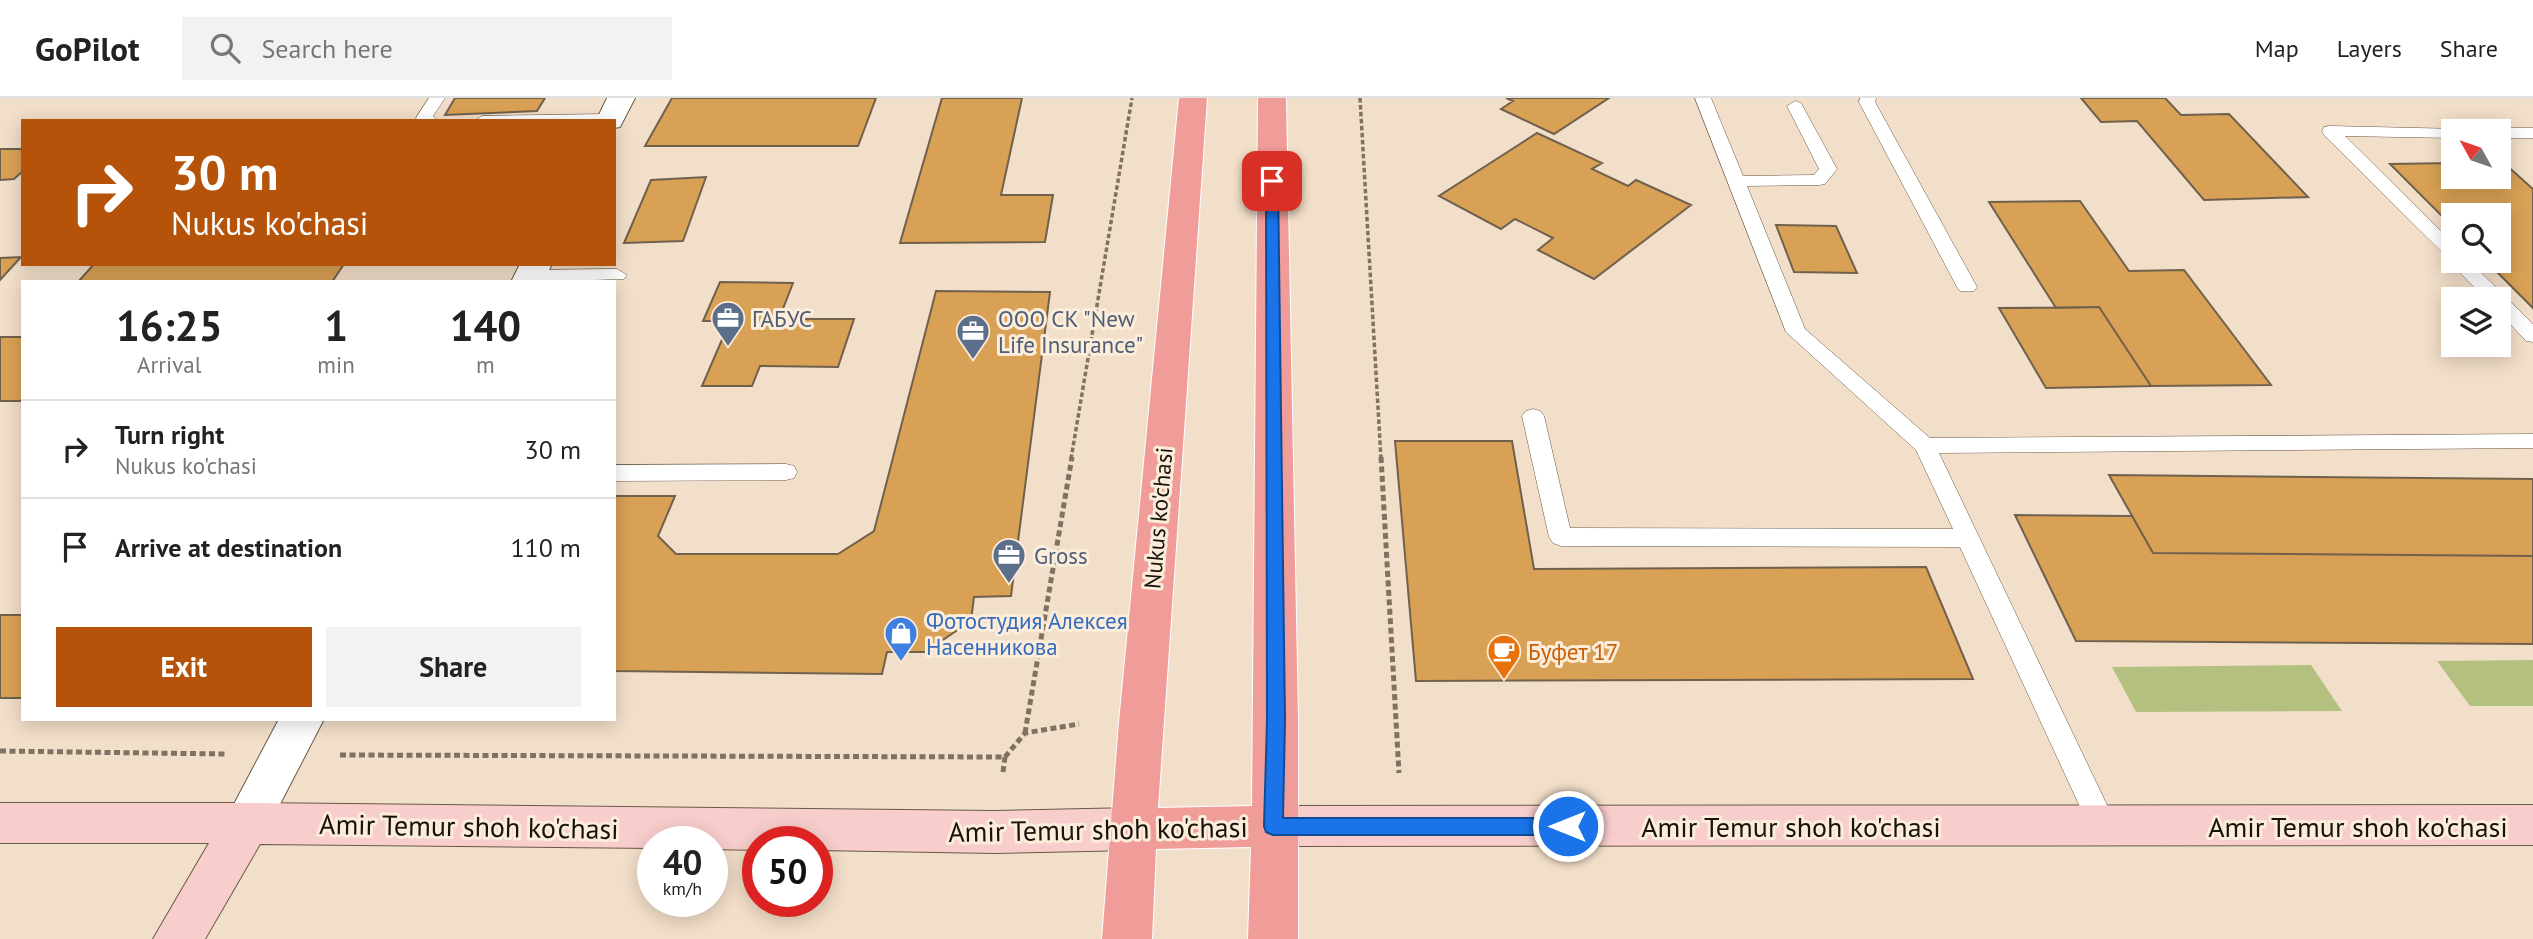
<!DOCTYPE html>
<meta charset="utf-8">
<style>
:root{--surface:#fff;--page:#f2f2f2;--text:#222;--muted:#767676;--line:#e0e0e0;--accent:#b45309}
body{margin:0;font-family:"PT Sans",sans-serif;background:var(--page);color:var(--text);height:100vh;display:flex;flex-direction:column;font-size:26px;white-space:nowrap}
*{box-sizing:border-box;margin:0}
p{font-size:23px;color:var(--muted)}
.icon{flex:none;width:38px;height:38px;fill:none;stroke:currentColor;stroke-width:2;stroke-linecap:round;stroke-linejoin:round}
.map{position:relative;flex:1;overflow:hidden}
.drawer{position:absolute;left:21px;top:182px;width:595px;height:441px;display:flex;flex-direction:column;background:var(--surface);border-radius:0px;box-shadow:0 4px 18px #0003}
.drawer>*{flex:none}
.banner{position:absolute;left:21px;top:21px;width:595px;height:147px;border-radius:0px;box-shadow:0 4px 18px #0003;background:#b45309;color:#fff;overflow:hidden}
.needle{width:46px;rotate:310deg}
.controls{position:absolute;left:2441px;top:21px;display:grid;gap:14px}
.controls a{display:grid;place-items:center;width:70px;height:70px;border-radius:0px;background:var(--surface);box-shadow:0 4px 18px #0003;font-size:35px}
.speed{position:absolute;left:637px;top:728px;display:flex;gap:14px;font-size:35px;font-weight:700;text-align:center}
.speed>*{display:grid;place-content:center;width:91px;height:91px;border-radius:50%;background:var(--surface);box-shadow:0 4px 18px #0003;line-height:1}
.speed small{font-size:18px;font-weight:400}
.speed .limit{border:10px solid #d22;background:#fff;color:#111}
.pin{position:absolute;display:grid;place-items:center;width:60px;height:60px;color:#fff;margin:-30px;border-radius:14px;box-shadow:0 4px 10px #0006}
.me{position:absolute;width:77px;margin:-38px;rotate:270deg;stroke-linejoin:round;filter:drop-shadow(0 0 5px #0008)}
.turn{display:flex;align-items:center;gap:24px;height:147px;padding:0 35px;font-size:32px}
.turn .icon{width:91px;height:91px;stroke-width:2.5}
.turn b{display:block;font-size:49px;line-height:60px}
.eta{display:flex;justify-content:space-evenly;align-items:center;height:119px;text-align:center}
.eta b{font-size:42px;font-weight:800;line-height:49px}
.primary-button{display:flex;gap:14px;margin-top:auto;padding:14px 35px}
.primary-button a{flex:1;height:80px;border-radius:0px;background:var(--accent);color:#fff;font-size:28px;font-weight:800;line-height:80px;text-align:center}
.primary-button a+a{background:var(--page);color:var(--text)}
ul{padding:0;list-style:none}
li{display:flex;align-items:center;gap:21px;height:98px;padding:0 35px;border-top:2px solid var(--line)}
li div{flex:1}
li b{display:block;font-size:26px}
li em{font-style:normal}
header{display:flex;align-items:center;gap:42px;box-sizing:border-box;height:98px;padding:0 35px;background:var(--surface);border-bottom:2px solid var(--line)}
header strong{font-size:33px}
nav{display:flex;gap:38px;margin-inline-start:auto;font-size:24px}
.search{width:490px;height:63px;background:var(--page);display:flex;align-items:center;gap:18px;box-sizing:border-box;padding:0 24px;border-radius:0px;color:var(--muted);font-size:26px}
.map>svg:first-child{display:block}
.green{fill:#b3c080}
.building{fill:#d9a155;stroke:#70614d;stroke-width:2}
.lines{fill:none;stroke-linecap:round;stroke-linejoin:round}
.service-casing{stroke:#695946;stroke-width:1}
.minor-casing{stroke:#695946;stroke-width:2}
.secondary-casing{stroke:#695946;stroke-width:2}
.primary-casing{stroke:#fff;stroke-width:2}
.path-far1{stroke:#7e7263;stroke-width:3.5;stroke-dasharray:4.5 2.5;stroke-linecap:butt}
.path{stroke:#7e7263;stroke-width:5;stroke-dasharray:6 3.5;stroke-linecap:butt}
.service{fill:#fff;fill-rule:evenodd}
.minor{fill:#fff;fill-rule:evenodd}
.secondary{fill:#f8cecc;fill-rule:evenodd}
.primary{fill:#f09d9a;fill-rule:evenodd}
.route{fill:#1a73e8;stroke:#114b97;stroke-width:2}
.labels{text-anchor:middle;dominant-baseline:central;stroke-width:6;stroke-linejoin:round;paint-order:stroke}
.service-label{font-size:23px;fill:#4e5e75;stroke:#fceddb;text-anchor:start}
.street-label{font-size:23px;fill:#19130b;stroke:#fceddb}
.shop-label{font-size:23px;fill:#366cbe;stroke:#fceddb;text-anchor:start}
.food-label{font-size:23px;fill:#c56008;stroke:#fceddb;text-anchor:start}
.near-street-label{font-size:28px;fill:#19130b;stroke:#fceddb}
</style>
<header>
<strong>GoPilot</strong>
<div class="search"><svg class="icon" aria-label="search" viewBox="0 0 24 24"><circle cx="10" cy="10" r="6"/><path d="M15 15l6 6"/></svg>Search here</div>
<nav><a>Map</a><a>Layers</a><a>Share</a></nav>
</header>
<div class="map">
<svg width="2533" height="841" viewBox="0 0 2533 841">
<rect width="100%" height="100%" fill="#f2dfc9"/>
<path class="green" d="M 2533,562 L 2533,608 L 2470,608 L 2437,563 Z
M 2311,567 L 2342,613 L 2136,614 L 2112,569 Z"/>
<path class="building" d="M 455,0 L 545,0 L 537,13 L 445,17 Z
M 672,0 L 876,0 L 858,48 L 645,48 Z
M 942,0 L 1022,0 L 1001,97 L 1053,97 L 1045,144 L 900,145 Z
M 1506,0 L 1609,0 L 1554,36 L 1501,11 L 1513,3 Z
M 2081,0 L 2165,0 L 2181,17 L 2229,16 L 2308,99 L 2204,102 L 2137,23 L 2101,24 Z
M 1537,35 L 1602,65 L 1592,71 L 1628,88 L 1636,82 L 1691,107 L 1594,181 L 1538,152 L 1553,140 L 1515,121 L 1501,131 L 1439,98 Z
M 0,51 L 23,51 L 23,73 L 14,81 L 0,82 Z
M 2454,65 L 2454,79 L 2499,79 L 2499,65 L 2504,65 L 2533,91 L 2533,210 L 2486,163 L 2499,163 L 2499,117 L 2454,117 L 2454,130 L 2390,66 Z
M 706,79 L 683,143 L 624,145 L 651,82 Z
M 2080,103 L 2129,173 L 2184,172 L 2271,287 L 2151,288 L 2099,209 L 2056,210 L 1989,104 Z
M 1776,127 L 1836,128 L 1857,175 L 1794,174 Z
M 21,159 L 0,182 L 0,160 Z
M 94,166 L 344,166 L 332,184 L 78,184 Z
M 720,184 L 793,185 L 779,221 L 854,221 L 838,269 L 760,268 L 752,288 L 702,288 L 730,223 L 703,223 Z
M 936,193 L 1050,194 L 1011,498 L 974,499 L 971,523 L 925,554 L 887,554 L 882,576 L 614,573 L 614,398 L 675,398 L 658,438 L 676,456 L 838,456 L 874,433 Z
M 2099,209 L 2151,288 L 2046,290 L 1999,210 Z
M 0,239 L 23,239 L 23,303 L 0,303 Z
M 1395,343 L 1512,343 L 1534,471 L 1926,469 L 1973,581 L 1416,583 Z
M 2109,377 L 2533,381 L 2533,458 L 2153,455 Z
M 2015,417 L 2132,418 L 2153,455 L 2533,458 L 2533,546 L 2076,543 Z
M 0,517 L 23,517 L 23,600 L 0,600 Z"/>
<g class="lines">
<defs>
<path id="service" d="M 429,0 L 445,0 L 433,18 L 438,23 L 418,23 L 416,20 Z
M 1695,0 L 1711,0 L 1743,78 L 1814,77 L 1819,71 L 1787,8 L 1795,3 L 1801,5 L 1837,71 L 1825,86 L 1819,87 L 1747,88 L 1805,231 L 1930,340 L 2533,336 L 2533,350 L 1939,355 L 2117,728 L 2113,737 L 2103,740 L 2093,737 L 1960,449 L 1561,448 L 1553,445 L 1549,439 L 1522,318 L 1526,313 L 1533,311 L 1540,313 L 1544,318 L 1570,430 L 1953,431 L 1916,352 L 1786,234 Z
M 1860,0 L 1876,0 L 1875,4 L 1977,189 L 1974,193 L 1960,193 L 1957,189 L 1859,4 Z
M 610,16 L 616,17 L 618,21 L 616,25 L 474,23 L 482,18 Z
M 2330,28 L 2460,31 L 2461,33 L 2454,33 L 2454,40 L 2345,38 L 2454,146 L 2454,163 L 2469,163 L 2533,226 L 2533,244 L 2526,243 L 2499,214 L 2499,201 L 2486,201 L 2452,167 L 2450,162 L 2324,37 L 2322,33 L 2324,29 Z
M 2499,30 L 2533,30 L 2533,40 L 2499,40 L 2499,33 L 2492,33 Z
M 617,171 L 627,177 L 624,181 L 529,184 L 519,178 L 529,172 Z
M 786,366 L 794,368 L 797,374 L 794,380 L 786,382 L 614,383 L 614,367 Z"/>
<path id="minor" d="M 607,0 L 635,0 L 620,29 L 614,30 L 614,23 L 596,23 Z
M 520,166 L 552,166 L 543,184 L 511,184 Z
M 279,621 L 324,621 L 263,739 L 247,745 L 231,739 L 224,725 Z"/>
<path id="secondary" d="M 0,705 L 247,705 L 995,713 L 1134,710 L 1150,716 L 1157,731 L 1150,746 L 1134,752 L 995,755 L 817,752 L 817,744 L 758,744 L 758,752 L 712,751 L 712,744 L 653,744 L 653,750 L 260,746 L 205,841 L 153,841 L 209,745 L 0,745 Z
M 2533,707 L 2533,747 L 1273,748 L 1257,742 L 1250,728 L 1257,714 L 1273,708 Z"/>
<path id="primary" d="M 1179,0 L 1207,0 L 1158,710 L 1252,708 L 1258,0 L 1286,0 L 1298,622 L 1298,841 L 1248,841 L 1251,749 L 1156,751 L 1152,841 L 1102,841 L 1119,624 Z"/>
</defs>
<use href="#service" class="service-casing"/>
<use href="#minor" class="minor-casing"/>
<use href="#secondary" class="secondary-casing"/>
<use href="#primary" class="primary-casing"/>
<path class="path-far1" d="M 1360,0 L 1381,361
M 1071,361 L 1132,0"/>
<path class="path" d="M 1381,359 L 1399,675
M 1025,635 L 1072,359
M 0,653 L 227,656
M 340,657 L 1005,659 L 1025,635 L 1079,626
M 1003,674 L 1005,659"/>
<use href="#service" class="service"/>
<use href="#minor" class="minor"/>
<use href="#secondary" class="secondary"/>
<use href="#primary" class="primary"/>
</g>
<path class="route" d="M 1272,79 L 1278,83 L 1285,622 L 1283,720 L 1568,720 L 1574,722 L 1577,728 L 1574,734 L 1568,737 L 1273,737 L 1266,734 L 1264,728 L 1267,622 L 1266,83 Z"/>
<defs>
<symbol id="office-pin" viewBox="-11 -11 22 30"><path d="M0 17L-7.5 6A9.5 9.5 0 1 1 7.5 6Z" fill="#5c6f8a" stroke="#fceddb"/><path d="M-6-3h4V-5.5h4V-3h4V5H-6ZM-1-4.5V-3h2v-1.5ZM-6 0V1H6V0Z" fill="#fff"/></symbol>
<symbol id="shop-pin" viewBox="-11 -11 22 30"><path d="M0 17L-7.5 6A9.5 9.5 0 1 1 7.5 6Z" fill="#3f7fe0" stroke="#fceddb"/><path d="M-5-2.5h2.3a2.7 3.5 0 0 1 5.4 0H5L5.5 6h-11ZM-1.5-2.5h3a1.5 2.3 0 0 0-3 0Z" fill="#fff"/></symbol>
<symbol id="cafe-pin" viewBox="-11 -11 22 30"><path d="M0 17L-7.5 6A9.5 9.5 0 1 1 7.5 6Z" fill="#e8710a" stroke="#fceddb"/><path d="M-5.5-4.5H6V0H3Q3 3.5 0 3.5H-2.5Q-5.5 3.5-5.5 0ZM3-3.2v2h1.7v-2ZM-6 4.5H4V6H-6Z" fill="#fff"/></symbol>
</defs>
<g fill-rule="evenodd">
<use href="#office-pin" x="709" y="201" width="38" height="52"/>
<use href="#office-pin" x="954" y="214" width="38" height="52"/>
<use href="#office-pin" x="990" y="438" width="38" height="52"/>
<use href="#shop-pin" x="882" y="516" width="38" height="52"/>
<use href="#cafe-pin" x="1485" y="534" width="38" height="52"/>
</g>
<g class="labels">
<g class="service-label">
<text x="752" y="220">ГАБУС</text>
<text x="998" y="220">ООО СК "New<tspan x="998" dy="26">Life Insurance"</tspan></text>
<text x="1034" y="457">Gross</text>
</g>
<g class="street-label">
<text transform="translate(1158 420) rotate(-85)">Nukus ko'chasi</text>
</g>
<g class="shop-label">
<text x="926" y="522">Фотостудия Алексея<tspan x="926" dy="26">Насенникова</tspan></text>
</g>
<g class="food-label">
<text x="1528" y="553">Буфет 17</text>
</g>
<g class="near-street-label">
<text transform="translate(469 728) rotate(1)">Amir Temur shoh ko'chasi</text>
<text x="1791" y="728">Amir Temur shoh ko'chasi</text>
<text x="2358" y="728">Amir Temur shoh ko'chasi</text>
<text transform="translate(1098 731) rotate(-1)">Amir Temur shoh ko'chasi</text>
</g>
</g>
</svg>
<div class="controls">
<a><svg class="needle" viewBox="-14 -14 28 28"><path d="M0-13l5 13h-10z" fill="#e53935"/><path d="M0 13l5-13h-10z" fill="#767676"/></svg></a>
<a><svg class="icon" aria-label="search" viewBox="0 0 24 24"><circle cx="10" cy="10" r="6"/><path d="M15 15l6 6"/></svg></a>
<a><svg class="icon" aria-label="layers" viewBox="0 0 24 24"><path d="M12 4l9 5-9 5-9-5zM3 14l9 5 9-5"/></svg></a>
</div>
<div class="speed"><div>40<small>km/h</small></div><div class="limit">50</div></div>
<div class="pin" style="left:1272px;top:83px;background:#d93025"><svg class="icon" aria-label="arrive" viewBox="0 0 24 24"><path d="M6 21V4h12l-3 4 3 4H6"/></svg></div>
<svg class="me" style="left:1568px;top:728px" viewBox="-20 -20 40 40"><circle r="17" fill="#1a73e8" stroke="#fff" stroke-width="3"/><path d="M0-11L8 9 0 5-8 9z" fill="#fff"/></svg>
<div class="banner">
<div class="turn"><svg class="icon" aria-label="right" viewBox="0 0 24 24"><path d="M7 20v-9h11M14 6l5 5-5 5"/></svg><div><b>30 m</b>Nukus ko'chasi</div></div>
</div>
<section class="drawer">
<div class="eta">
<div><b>16:25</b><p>Arrival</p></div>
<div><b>1</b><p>min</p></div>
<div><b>140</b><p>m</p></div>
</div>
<ul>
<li><svg class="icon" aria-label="right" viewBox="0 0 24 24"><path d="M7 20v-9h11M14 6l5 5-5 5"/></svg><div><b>Turn right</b><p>Nukus ko'chasi</p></div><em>30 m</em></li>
<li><svg class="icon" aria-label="arrive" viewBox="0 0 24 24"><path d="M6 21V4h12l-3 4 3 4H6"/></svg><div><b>Arrive at destination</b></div><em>110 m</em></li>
</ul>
<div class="primary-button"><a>Exit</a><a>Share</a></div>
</section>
</div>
